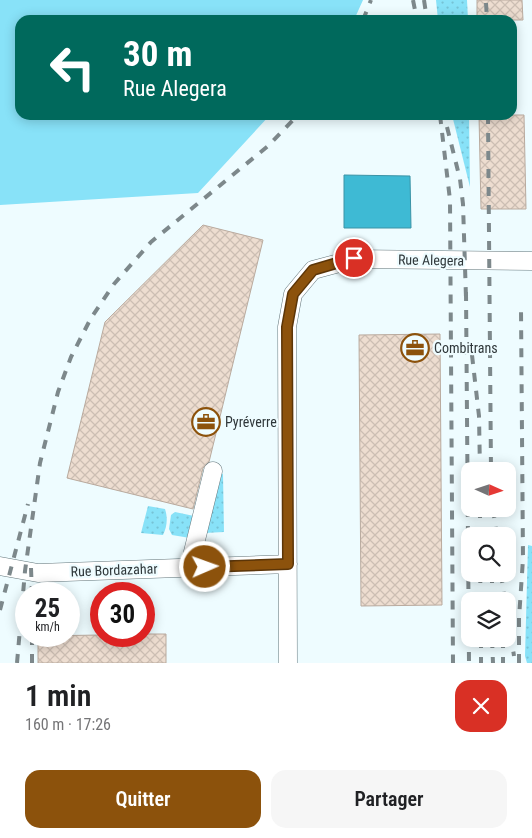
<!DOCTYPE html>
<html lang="fr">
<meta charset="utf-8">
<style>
:root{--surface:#fff;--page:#f6f6f6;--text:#202124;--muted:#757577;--accent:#8c520c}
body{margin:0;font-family:"Roboto Condensed",sans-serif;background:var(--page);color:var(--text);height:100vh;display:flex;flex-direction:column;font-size:19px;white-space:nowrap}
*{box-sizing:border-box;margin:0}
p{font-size:16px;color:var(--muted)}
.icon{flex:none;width:28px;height:28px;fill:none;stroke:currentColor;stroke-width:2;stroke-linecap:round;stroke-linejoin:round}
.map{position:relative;height:663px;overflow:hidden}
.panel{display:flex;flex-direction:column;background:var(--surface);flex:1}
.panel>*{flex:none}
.top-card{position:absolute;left:15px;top:15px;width:502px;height:105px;border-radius:15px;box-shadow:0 2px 12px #0003;background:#00695c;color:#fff;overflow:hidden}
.needle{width:32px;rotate:93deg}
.buttons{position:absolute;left:461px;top:462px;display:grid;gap:10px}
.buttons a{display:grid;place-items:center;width:55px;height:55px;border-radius:10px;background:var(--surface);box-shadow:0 2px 12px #0003;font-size:25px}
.speed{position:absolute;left:15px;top:582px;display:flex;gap:10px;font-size:25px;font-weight:700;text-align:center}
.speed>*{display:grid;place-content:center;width:65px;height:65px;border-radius:50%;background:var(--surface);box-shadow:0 2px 12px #0003;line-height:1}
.speed small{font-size:12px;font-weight:400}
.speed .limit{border:8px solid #d22;background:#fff;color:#111}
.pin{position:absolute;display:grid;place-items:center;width:42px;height:42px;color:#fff;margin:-21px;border:2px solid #fff;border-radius:50%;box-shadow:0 1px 5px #0007}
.me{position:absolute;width:55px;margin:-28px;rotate:88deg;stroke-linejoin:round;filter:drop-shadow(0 0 4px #0008)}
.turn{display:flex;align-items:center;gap:18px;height:105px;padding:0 25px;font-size:22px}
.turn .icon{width:65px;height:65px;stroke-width:2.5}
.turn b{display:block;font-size:35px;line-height:42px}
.round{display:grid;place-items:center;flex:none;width:52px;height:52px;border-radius:15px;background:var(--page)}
.summary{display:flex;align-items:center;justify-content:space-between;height:85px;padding:0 25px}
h1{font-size:30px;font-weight:600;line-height:38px}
.cta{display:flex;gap:10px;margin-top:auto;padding:10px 25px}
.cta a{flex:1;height:58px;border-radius:15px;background:var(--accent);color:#fff;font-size:20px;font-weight:600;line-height:58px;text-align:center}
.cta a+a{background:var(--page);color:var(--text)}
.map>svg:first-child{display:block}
.grass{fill:url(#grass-dots)}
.pitch{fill:#88e2f8}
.water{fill:#3ebad4;stroke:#3a93a6}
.building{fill:url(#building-cross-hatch);stroke:#b9aa9e}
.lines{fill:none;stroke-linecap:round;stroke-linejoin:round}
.minor-casing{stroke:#63767b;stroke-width:19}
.minor{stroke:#fff;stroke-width:18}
.rail{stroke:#7d888b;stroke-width:4;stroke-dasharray:9 9;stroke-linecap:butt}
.route-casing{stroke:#5b3508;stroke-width:12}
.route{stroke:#8c520c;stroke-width:9}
.labels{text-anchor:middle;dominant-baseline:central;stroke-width:4.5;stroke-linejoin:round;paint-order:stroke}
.street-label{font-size:14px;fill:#2f373a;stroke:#eefcff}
.poi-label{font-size:14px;fill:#2f373a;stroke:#eefcff;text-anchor:start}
</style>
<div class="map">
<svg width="532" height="663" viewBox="0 0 532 663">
<defs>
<pattern id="grass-dots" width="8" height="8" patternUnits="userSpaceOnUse" patternTransform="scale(1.25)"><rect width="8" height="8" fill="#88e2f8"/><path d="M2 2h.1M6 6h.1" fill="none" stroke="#76c2d5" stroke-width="1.8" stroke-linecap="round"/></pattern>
<pattern id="building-cross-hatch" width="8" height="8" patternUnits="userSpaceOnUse" patternTransform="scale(1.25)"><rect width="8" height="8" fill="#edddd0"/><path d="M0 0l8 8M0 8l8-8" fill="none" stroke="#ccbeb3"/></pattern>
</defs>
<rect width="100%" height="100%" fill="#eefcff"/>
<path class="grass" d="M 436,0 L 467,0 L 468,20 L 438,20 Z
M 452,115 L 469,115 L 470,187 Z
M 218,472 L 223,474 L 224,532 L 204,533 Z
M 148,506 L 165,509 C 168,518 167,527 163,535 L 141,533 Z
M 175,512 L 194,516 L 190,538 L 172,535 L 169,529 L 171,515 Z
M 528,545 L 532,546 L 532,663 L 527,663 L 525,656 Z"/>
<path class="pitch" d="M 0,0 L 363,0 L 354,20 L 20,20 L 20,115 L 270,115 L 198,193 L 0,205 Z"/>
<path class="water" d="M 344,175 L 410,176 L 411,228 L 344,228 Z"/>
<path class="building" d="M 477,0 L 522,0 L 523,20 L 477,20 Z
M 479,115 L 524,115 L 526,209 L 481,209 Z
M 203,225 L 263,240 L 209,462 L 203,468 L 193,509 L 67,478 L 105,322 Z
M 440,334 L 442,605 L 361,606 L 359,335 Z
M 144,634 L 166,634 L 166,663 L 38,663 L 38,636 L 101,635 L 101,636 L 144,636 Z"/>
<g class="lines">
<defs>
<path id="minor" d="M 0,566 L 38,573 L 288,564
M 189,568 L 213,471
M 288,663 L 287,327 L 293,294 L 313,270 L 354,259 L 532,261"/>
</defs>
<use href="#minor" class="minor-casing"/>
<use href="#minor" class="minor"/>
<path class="rail" d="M 413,0 L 417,20
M 424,0 L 427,20
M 486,3 L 487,20
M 363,20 L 371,0
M 440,115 L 450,200 L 453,663
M 488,115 L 491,471
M 447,127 L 460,179 L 463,204 L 466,298
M 466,292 L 469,663
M 472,355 L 479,416 L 480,471
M 480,509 L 480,536
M 493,509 L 497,536
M 31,568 L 32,594
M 480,574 L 481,601
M 492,574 L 492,601
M 501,574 L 505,601
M 0,610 L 28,504
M 508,616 L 514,656
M 32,636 L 32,663
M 481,639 L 481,663
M 492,639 L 493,663
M 503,639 L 503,663
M 17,663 L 25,571 L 40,463 L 58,392 L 71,357 L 91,318 L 114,284 L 151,242 L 268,146 L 298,115
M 519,663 L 519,618 L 523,559 L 521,309"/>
</g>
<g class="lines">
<defs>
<path id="route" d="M 205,567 L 288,564 L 287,327 L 293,294 L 313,270 L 354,258"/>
</defs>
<use href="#route" class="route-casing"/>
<use href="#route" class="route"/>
</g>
<defs>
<symbol id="office-ring" viewBox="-11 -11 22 22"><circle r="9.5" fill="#eefcff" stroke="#8c520c" stroke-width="1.5"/><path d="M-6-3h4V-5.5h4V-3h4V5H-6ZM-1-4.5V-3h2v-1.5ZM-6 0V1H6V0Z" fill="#8c520c"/></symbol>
</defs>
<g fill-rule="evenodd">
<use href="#office-ring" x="399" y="332" width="32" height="32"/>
<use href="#office-ring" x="190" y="406" width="32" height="32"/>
</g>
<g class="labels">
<g class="street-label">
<text transform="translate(431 260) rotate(1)">Rue Alegera</text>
<text transform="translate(114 570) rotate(-2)">Rue Bordazahar</text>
</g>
<g class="poi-label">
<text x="434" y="348">Combitrans</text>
<text x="225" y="422">Pyréverre</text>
</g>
</g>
</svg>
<div class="buttons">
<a><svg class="needle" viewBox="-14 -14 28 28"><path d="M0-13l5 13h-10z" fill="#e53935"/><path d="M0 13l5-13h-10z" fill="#757577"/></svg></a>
<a><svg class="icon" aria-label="search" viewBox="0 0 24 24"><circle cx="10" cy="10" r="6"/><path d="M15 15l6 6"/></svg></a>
<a><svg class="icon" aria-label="layers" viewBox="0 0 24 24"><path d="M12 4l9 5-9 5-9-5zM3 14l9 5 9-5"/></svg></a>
</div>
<div class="speed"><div>25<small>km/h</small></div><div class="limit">30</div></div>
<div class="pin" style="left:354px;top:258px;background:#d93025"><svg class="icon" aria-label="arrive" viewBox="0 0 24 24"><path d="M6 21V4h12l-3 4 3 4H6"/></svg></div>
<svg class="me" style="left:205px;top:567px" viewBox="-20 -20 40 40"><circle r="17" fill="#8c520c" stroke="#fff" stroke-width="3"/><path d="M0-11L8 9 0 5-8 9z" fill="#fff"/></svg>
<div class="top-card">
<div class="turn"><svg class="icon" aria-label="left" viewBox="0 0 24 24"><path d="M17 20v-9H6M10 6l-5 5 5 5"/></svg><div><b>30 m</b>Rue Alegera</div></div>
</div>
</div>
<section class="panel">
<div class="summary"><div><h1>1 min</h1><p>160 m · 17:26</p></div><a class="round" style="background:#d93025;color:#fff"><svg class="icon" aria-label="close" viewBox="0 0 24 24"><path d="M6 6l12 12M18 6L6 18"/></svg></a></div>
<div class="cta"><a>Quitter</a><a>Partager</a></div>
</section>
